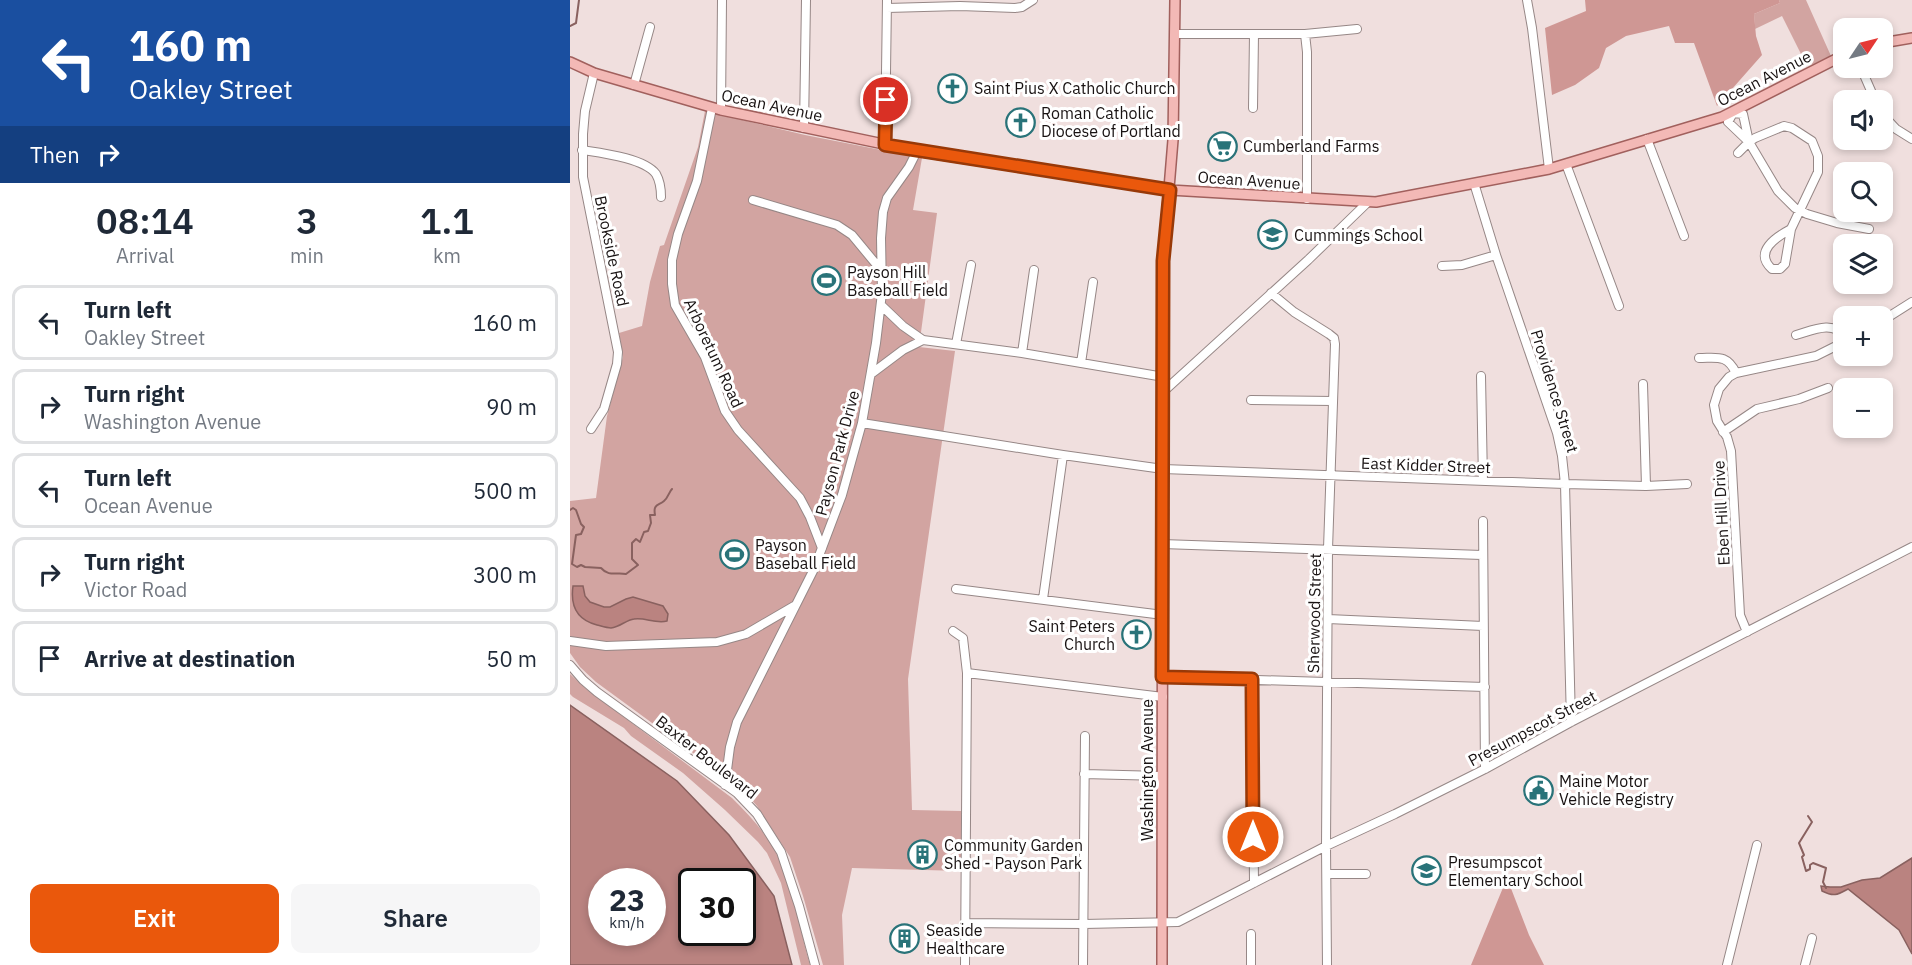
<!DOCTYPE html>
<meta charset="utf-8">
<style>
:root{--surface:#fff;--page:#f6f6f7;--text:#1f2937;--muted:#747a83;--line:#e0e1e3;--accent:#ea580c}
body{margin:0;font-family:"IBM Plex Sans",sans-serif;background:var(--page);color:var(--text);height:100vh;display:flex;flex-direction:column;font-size:22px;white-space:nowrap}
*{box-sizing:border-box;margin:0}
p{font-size:20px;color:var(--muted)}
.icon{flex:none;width:33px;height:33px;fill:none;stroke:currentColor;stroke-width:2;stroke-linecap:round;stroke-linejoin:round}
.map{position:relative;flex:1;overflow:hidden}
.details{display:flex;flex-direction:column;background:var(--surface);width:570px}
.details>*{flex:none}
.hud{background:#1a4fa0;color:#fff;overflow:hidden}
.needle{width:39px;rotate:55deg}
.fabs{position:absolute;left:1263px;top:18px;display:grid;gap:12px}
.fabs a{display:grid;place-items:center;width:60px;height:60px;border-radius:12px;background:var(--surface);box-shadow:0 3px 9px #0003;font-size:30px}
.speed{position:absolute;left:18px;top:868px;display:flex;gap:12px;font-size:30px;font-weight:700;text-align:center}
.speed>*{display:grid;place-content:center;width:78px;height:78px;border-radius:50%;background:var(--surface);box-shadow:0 3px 9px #0003;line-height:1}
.speed small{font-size:15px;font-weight:400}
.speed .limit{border:3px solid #111;border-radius:9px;background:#fff;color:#111}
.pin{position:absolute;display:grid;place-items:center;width:51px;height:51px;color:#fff;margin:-26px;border:3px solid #fff;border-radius:50%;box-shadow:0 2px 6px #0007}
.me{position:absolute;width:66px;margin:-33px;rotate:0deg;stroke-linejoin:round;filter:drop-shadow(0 0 4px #0008)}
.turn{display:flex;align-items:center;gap:21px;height:126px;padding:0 30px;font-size:27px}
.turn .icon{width:78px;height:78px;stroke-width:2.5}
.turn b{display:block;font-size:42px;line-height:51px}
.then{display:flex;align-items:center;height:57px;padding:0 30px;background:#0003;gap:12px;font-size:22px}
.eta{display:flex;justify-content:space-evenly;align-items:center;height:102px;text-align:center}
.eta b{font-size:36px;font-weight:600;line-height:42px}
.primary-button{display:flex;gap:12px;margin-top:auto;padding:12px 30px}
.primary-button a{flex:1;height:69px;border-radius:12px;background:var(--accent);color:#fff;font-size:24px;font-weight:600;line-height:69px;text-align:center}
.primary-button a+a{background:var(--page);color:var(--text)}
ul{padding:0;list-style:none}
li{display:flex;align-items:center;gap:18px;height:75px;margin:0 12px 9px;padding:0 18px;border:3px solid var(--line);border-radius:12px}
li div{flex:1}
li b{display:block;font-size:22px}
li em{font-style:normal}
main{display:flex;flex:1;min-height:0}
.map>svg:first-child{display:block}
.green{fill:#d2a4a1}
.forest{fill:#cf9794}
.water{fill:#ba8380;stroke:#89615f;stroke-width:1.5;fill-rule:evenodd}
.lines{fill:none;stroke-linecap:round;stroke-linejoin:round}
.stream{stroke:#89615f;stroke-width:2}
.minor-casing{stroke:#968786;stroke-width:10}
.major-casing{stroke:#a1605d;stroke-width:12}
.minor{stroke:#fff;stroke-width:8}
.major{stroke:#f3b9b6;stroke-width:9}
.route-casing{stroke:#983908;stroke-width:15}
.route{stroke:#ea580c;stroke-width:10}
.labels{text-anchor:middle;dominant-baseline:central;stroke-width:6;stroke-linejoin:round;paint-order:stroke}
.street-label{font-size:16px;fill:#181212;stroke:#fff}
.poi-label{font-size:16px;fill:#181212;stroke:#fff;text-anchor:start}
</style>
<main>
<section class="details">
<div class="hud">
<div class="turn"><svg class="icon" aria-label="left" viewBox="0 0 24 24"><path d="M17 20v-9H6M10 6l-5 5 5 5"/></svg><div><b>160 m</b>Oakley Street</div></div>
<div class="then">Then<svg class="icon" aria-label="right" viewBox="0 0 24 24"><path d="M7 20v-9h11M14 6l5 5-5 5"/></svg></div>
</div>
<div class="eta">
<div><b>08:14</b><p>Arrival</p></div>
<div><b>3</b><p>min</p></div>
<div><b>1.1</b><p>km</p></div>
</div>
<ul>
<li><svg class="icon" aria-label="left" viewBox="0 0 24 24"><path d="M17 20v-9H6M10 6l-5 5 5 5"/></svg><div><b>Turn left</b><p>Oakley Street</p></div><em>160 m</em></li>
<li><svg class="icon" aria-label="right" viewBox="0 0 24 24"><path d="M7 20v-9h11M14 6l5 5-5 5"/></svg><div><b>Turn right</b><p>Washington Avenue</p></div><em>90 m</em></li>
<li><svg class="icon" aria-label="left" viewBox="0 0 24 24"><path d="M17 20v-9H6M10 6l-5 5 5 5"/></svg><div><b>Turn left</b><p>Ocean Avenue</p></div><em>500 m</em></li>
<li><svg class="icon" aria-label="right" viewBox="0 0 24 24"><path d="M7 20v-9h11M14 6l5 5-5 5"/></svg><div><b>Turn right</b><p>Victor Road</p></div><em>300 m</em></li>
<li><svg class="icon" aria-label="arrive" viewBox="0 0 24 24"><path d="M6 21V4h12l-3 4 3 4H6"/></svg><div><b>Arrive at destination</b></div><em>50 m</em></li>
</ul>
<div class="primary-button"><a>Exit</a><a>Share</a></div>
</section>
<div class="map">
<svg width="1342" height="965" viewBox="0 0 1342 965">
<rect width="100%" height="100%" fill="#f0dfde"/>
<path class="green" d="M 1209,0 L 1236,0 L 1261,56 L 1242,65 L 1238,57 L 1231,54 L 1212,16 L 1185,29 L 1184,14 L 1210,3 Z
M 135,111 L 235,135 L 352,158 L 343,210 L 367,213 L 349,347 L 385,351 L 338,679 L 342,810 L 391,811 L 391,871 L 282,868 L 272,915 L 274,965 L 253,965 L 233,896 L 220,857 L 187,806 L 171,788 L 26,682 L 10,667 L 0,653 L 0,501 L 26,498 L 37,416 L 53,357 L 49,333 L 72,326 L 80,282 L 90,246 L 94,245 L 128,147 Z
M 0,674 L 15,688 L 162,798 C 181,817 200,837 210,861 C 225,894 230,931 240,965 L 231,965 L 211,883 L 197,853 L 188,842 L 155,810 L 113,773 L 61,736 L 54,728 L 3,697 L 0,694 Z"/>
<path class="forest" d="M 1015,0 L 1209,0 L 1210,3 L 1184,14 L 1186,36 L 1192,55 L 1147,106 L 1124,43 L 1105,43 L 1099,26 L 1056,36 L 1036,48 L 1029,68 L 1005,85 L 982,95 L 975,28 L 1016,11 Z
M 937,878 L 959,935 L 974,965 L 901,965 Z"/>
<path class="water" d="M 3,586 L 13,586 L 15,596 L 20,602 L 34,607 L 40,607 L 56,599 L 63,597 L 93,606 L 98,614 L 97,621 C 85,624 75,617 64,619 C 56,620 50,627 41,628 C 37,628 31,626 27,625 C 7,620 0,607 3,586 Z
M 0,705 L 107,781 L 159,835 L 204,896 L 222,965 L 0,965 ZM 32,882 L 82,882 L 82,933 L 32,933 ZM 122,882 L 172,882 L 172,933 L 122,933 Z
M 1342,858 L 1342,954 L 1329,930 L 1278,889 C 1267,895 1264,897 1252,891 L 1251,886 L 1260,887 L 1271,887 L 1292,880 L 1310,878 Z"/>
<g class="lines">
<path class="stream" d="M 0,26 L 6,23 L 9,0
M 0,510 L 3,508 L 6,510 L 11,524 L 14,527 L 11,534 L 6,535 L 2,564 L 7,567 L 11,565 L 15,567 L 31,568 C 39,577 46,572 56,574 L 68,565 L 62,559 L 62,543 L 66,539 L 70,542 L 74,532 L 78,531 L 81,523 L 80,515 L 85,515 C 83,504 88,506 94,501 C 98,498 99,492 102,489
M 1238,816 L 1242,822 L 1229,843 L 1234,855 L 1232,857 L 1236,871 L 1240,869 L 1240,865 L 1243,863 L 1256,868 L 1253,882 L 1256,888"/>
<defs>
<path id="minor" d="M 957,0 L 962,28 L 979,169
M 317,8 L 390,6 L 445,8 L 452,7 L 463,0
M 605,34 L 735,34 L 787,29
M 735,34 L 737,52 L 737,199
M 1291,68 L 1305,100
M 64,85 L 80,27
M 142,108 L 127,181 L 108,234 L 102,260 L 102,284 L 105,305 L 135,357 L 155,411 L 168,430 L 230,498 L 240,517 L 252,548
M 683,108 L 684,34
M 151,110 L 152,0
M 1312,114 L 1326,129 L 1342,139
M 234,128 L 236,0
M 1077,139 L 1114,236
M 1179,142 L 1173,114 L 1163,113 L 1158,122 L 1179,142 L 1208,191 L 1225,208 L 1237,214 L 1267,223 L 1299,229
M 315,145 L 317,0
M 12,150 C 31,153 74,158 86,174 C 90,181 91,189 91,197
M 1168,153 L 1179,142 L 1185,138 L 1214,126 L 1222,128 L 1242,141 L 1248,156 L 1248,172 L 1221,229
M 996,164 L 1049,306
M 904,183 L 926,255 L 987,433 L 992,456 L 995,484 L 1001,722
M 183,200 L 267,225 L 282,235 L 311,270
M 1221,229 L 1215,264 L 1210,269 L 1202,269 C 1183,252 1206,237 1221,229 Z
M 872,266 L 892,265 L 926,255
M 701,293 L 724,312 L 759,334 L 764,338 L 765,344 L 758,549 L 756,846 L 757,965
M 311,305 L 333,326 L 353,340 L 452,353 L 594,377
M 1312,321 L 1342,302
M 1226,335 C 1241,331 1263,320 1274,336
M 386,344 L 401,265
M 452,353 L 464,270
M 1129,358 C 1147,358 1157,354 1166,373
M 511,363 L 523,282
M 301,374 L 333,350 L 353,340
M 911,376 L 913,481
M 1073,384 L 1076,486
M 594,391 L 738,260 L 798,202
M 681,400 L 763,401
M 292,423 L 493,455 L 593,469 L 995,484 L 1076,486 L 1117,484
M 21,429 L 34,409 L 47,364 L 48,352 L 13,177 L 13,134 L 15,111 L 24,73
M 1153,432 L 1187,409 L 1229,399 L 1258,388
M 913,521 L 915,769
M 592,544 L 912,555
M 386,589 L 593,615
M 473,599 L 493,455
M 758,619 L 913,626
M 383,631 L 393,638 L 397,673 L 395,965
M 1177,632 L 1170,615 L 1161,451 L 1157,437 L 1147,421 L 1144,405 L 1149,389 L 1159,377 L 1166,373 L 1246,356 L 1274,342
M 0,641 L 36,646 L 147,642 L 176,634 L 224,606
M 0,665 L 13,680 L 27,692 L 167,793 L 187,814 L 211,852 L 229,906 L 245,965
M 397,673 L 593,697
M 593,677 L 915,687
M 682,679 L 684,883
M 514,774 L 592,776
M 155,785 L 160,747 L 167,722 L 244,569 L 272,495 L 292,423 L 306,343 L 312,293 L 311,238 L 313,212 L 317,198 L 339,167 L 347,151
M 757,874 L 796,874
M 395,923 L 514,924 L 608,922 L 756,846 L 825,814 L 915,769 L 1001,722 L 1342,547
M 513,965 L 515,736
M 681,965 L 681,934
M 1157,965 L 1187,845
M 1235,965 L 1242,938"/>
<path id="major" d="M 1312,43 L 1342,38
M 0,62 L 24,73 L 151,110 L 347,151 L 600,190 L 806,202 L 979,169 L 1152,117 L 1274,55
M 592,965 L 593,261 L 603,140 L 605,0"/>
</defs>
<use href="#minor" class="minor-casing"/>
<use href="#major" class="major-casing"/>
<use href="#minor" class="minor"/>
<use href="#major" class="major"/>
</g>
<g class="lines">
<defs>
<path id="route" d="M 316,100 L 315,145 L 600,190 L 593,261 L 592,677 L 682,679 L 683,837"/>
</defs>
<use href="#route" class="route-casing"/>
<use href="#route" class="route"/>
</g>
<defs>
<symbol id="church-ring" viewBox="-11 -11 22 22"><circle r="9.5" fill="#fff" stroke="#297379" stroke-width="1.5"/><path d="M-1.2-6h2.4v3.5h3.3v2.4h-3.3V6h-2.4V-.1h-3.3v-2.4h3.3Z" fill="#297379"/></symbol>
<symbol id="supermarket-ring" viewBox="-11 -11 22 22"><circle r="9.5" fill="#fff" stroke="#297379" stroke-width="1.5"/><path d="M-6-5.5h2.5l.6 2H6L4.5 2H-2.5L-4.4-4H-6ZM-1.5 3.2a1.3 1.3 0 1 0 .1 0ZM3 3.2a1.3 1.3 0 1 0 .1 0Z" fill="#297379"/></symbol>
<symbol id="school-ring" viewBox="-11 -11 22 22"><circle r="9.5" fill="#fff" stroke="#297379" stroke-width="1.5"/><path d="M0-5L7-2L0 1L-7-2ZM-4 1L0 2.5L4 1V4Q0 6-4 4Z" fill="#297379"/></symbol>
<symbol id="stadium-ring" viewBox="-11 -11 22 22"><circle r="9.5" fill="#fff" stroke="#297379" stroke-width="1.5"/><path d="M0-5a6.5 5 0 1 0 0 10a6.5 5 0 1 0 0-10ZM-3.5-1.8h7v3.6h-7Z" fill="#297379"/></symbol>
<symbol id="civic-ring" viewBox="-11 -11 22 22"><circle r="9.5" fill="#fff" stroke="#297379" stroke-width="1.5"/><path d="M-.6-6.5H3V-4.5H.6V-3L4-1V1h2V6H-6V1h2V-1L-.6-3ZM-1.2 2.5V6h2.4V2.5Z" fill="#297379"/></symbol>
<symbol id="building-ring" viewBox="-11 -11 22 22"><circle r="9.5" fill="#fff" stroke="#297379" stroke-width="1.5"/><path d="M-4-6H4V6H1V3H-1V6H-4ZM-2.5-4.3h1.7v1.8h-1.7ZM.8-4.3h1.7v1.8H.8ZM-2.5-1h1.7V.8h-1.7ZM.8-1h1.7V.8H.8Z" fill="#297379"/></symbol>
</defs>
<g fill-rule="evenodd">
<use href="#church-ring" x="366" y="72" width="33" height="33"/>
<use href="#church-ring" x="434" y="106" width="33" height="33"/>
<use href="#supermarket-ring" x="636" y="130" width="33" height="33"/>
<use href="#school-ring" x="686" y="218" width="33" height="33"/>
<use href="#stadium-ring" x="240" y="264" width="33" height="33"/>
<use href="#stadium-ring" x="148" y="538" width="33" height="33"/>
<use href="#church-ring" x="550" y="618" width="33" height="33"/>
<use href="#civic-ring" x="952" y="774" width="33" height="33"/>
<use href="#building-ring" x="336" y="838" width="33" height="33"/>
<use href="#school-ring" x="840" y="854" width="33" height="33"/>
<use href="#building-ring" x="318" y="922" width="33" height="33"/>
</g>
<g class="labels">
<g class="street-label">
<text transform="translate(1194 78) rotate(-27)">Ocean Avenue</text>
<text transform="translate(202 105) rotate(12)">Ocean Avenue</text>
<text transform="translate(679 180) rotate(4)">Ocean Avenue</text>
<text transform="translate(42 251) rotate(78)">Brookside Road</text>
<text transform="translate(144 353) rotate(65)">Arboretum Road</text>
<text transform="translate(985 391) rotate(73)">Providence Street</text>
<text transform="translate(267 453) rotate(-75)">Payson Park Drive</text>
<text transform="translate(856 465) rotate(2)">East Kidder Street</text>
<text transform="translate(1151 513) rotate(-93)">Eben Hill Drive</text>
<text transform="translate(744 613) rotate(-89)">Sherwood Street</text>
<text transform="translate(962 728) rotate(-28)">Presumpscot Street</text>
<text transform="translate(137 757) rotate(38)">Baxter Boulevard</text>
<text transform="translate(577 770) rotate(-90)">Washington Avenue</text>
</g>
<g class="poi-label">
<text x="404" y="88">Saint Pius X Catholic Church</text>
<text x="471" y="113">Roman Catholic<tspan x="471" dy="18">Diocese of Portland</tspan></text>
<text x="673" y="146">Cumberland Farms</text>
<text x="724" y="235">Cummings School</text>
<text x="277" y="272">Payson Hill<tspan x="277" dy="18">Baseball Field</tspan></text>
<text x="185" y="545">Payson<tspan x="185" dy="18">Baseball Field</tspan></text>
<text x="545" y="626" text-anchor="end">Saint Peters<tspan x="545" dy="18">Church</tspan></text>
<text x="989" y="781">Maine Motor<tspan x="989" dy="18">Vehicle Registry</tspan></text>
<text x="374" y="845">Community Garden<tspan x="374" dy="18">Shed - Payson Park</tspan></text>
<text x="878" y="862">Presumpscot<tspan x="878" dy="18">Elementary School</tspan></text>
<text x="356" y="930">Seaside<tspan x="356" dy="18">Healthcare</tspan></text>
</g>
</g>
</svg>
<div class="fabs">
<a><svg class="needle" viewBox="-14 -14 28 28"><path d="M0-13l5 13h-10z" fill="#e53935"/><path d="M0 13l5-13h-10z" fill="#747a83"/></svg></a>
<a><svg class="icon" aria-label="sound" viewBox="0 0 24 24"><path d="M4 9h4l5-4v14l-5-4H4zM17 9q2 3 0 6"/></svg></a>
<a><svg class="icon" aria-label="search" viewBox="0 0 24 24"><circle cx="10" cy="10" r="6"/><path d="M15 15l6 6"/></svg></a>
<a><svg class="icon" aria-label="layers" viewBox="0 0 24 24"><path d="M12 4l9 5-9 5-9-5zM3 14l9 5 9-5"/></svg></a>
<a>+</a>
<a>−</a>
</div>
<div class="speed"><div>23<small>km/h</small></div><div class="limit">30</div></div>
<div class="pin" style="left:316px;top:100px;background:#d93025"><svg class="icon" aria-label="arrive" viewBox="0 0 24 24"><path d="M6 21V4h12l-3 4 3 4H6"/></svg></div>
<svg class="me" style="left:683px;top:837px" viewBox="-20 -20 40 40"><circle r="17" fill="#ea580c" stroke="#fff" stroke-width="3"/><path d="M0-11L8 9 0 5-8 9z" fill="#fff"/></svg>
</div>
</main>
